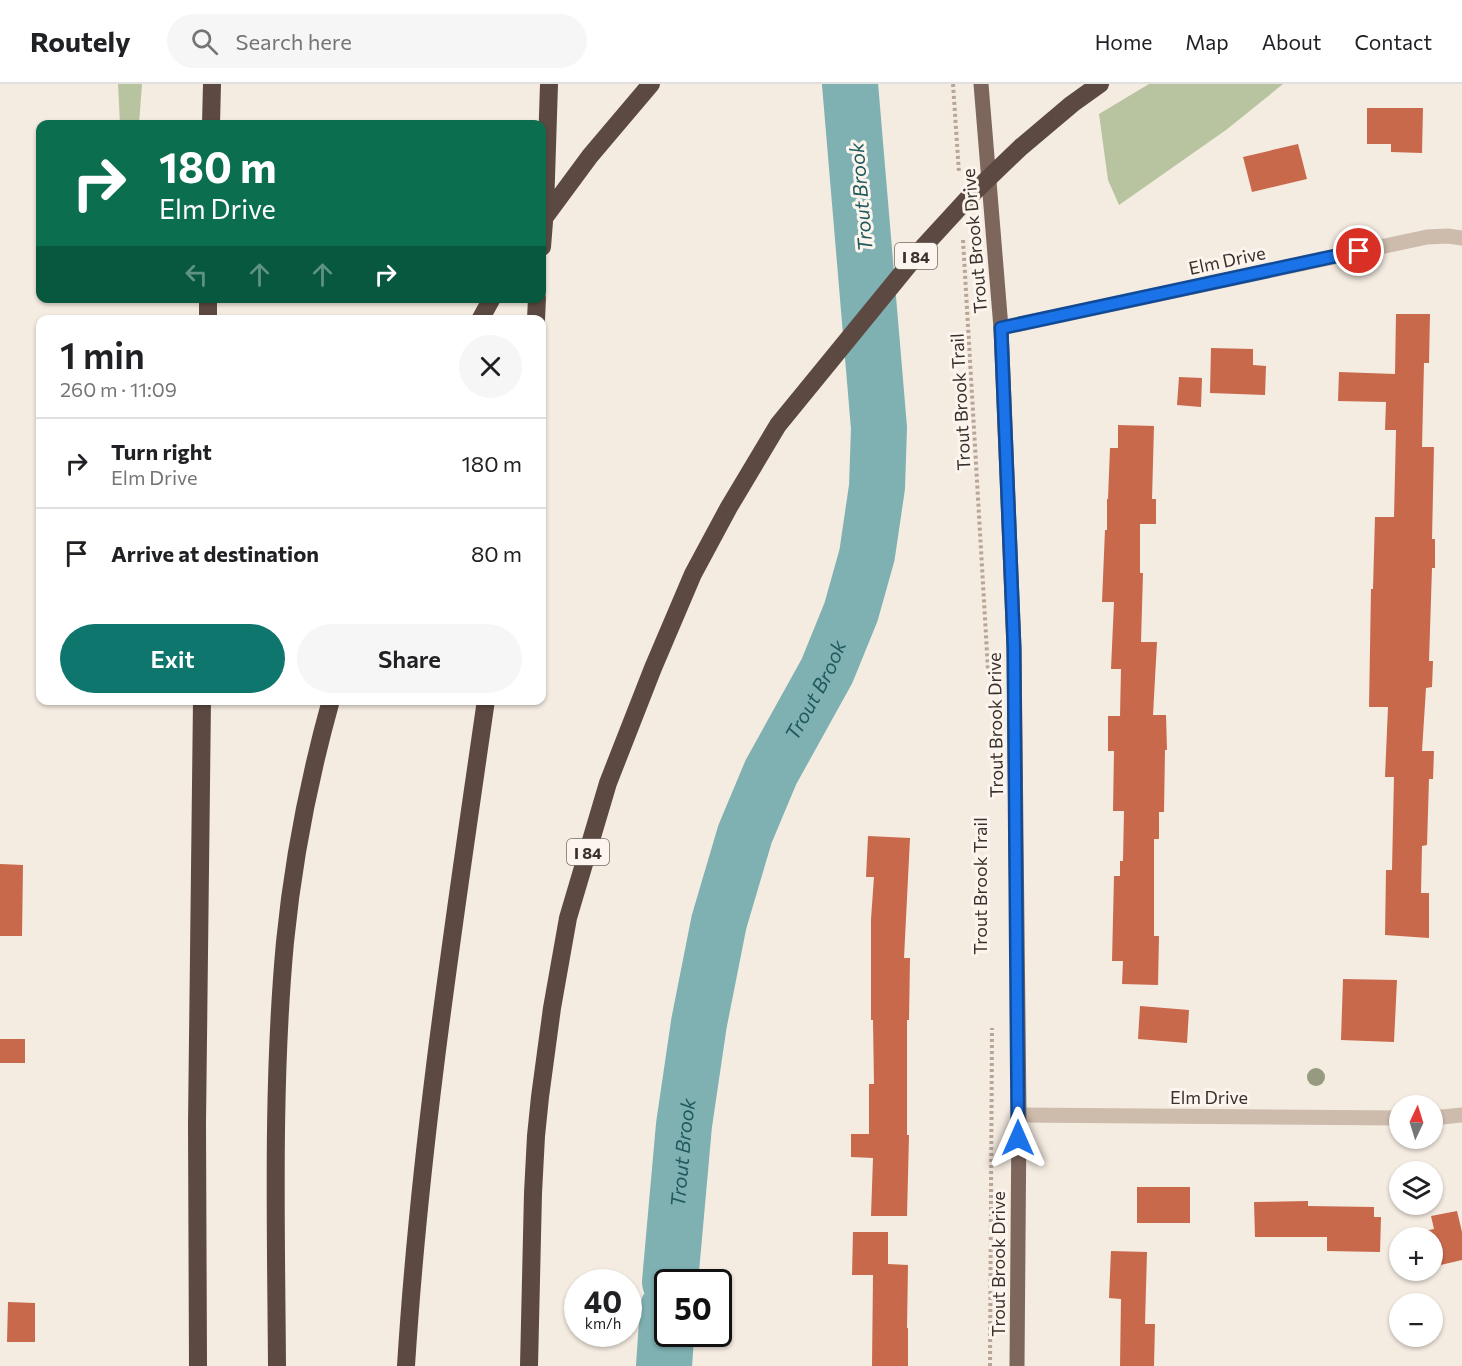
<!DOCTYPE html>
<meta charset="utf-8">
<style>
:root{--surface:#fff;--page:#f6f6f6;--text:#202124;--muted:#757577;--line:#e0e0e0;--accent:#0f766e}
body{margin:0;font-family:Commissioner,sans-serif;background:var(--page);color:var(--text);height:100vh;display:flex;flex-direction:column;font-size:22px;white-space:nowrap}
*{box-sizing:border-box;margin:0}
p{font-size:20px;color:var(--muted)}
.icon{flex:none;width:33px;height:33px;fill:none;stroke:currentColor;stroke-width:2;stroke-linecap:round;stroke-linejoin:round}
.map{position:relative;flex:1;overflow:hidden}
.details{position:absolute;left:36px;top:231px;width:510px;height:390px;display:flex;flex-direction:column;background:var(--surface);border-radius:12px;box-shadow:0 2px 4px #0004}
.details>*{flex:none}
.top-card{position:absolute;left:36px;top:36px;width:510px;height:183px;border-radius:12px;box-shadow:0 2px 4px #0004;background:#0b6e4f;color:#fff;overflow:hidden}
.needle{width:39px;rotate:4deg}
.buttons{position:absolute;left:1389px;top:1011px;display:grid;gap:12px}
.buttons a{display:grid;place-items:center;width:54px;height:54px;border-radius:50%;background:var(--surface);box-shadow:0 2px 4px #0004;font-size:30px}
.speed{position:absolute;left:564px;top:1185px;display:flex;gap:12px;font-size:30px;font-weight:700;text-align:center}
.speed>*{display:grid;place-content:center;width:78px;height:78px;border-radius:50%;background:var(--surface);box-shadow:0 2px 4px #0004;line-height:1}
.speed small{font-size:15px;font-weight:400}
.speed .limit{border:3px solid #111;border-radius:9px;background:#fff;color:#111}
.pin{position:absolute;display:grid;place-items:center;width:51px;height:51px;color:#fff;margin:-26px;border:3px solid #fff;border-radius:50%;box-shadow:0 2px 6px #0007}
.me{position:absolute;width:66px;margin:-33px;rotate:0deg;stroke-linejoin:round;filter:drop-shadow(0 0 4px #0008)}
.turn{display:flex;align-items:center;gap:21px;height:126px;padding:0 24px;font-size:27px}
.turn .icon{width:78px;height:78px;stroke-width:2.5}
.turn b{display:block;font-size:42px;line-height:51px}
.lanes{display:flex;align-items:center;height:57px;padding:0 24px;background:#0003;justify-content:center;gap:30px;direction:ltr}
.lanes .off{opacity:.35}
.round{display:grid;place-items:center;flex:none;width:63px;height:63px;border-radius:32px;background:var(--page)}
.overview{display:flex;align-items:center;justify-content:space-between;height:102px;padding:0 24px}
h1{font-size:36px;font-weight:600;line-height:45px}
.primary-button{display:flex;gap:12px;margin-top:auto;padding:12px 24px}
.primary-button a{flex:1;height:69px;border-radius:36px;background:var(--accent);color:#fff;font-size:24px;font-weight:600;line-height:69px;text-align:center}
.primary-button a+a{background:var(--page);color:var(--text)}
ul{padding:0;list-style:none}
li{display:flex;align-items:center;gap:18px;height:90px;padding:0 24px;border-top:2px solid var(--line)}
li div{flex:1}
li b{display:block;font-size:22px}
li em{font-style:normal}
header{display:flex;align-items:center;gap:36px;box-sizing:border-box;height:84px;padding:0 30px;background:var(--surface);border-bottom:2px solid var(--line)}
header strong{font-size:28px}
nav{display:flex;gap:33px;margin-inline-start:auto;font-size:21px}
.search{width:420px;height:54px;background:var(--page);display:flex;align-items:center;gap:15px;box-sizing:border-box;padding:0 21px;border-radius:33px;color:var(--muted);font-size:22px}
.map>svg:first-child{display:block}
.green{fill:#b8c4a0}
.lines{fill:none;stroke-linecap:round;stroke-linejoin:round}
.river{stroke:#7fb0b2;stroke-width:56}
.building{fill:#c8694b}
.path{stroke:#b9a596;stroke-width:4;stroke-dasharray:3 3;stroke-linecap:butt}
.minor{stroke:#cdbbac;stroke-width:15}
.major{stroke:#7d675c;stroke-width:15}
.highway{stroke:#5c4a42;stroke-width:18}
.tree{fill:#969b7f}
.route-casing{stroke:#114b97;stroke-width:15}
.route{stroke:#1a73e8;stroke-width:10}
.labels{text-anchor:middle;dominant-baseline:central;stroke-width:6;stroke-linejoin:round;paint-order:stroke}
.shield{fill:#fbf5ee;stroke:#756b66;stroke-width:1.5}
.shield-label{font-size:16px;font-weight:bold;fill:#3b302b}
.street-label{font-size:18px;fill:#3b302b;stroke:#fbf5ee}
.water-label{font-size:20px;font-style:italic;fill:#1f5a5e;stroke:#fbf5ee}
</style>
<header>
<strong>Routely</strong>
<div class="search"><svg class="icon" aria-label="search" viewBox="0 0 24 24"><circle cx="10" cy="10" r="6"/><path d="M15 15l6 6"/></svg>Search here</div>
<nav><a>Home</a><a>Map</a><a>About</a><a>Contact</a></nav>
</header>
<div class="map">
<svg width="1462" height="1282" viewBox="0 0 1462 1282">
<rect width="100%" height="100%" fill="#f4ebe1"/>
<path class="green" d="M 118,0 L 142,0 L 139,40 L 120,40 Z
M 1149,0 L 1283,0 L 1226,46 L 1119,121 L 1108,96 L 1099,30 Z"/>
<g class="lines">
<g class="river">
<path id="s1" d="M 670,1198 L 684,1041 L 699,939 L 719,838 L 745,750 L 771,688 L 827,587 L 851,528 L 867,471 L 877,403 L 879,344 L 850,0"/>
<path d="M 664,1282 L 668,1224"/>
</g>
</g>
<path class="building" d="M 1367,24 L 1423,24 L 1422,69 L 1391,68 L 1391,60 L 1367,60 Z
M 1298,60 L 1307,95 L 1252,108 L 1243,73 Z
M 1396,230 L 1430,230 L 1429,279 L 1424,279 L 1422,363 L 1434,363 L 1432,455 L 1435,455 L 1435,484 L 1432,484 L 1429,577 L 1433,577 L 1432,603 L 1426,604 L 1422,667 L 1434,667 L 1433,695 L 1429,695 L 1427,761 L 1422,762 L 1421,809 L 1429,809 L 1429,854 L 1385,851 L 1386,786 L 1392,786 L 1394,693 L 1385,693 L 1388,623 L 1369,623 L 1371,505 L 1373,505 L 1375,433 L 1394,433 L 1396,346 L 1385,346 L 1386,318 L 1338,317 L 1339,288 L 1395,290 Z
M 1211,264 L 1253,265 L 1253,281 L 1266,282 L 1265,311 L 1210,309 Z
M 1179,293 L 1202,294 L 1201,323 L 1177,321 Z
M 1118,341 L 1154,342 L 1152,415 L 1156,415 L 1156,440 L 1140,440 L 1140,489 L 1143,489 L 1141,558 L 1157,558 L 1153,631 L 1166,631 L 1167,666 L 1165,666 L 1164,728 L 1159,728 L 1159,755 L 1154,755 L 1154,852 L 1159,852 L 1158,901 L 1122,900 L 1123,877 L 1112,877 L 1114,792 L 1120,792 L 1120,777 L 1123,777 L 1124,727 L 1113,727 L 1114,667 L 1108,667 L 1108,632 L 1120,632 L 1121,585 L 1111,585 L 1114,518 L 1102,518 L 1105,446 L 1107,446 L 1107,415 L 1108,415 L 1110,364 L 1118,364 Z
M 868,752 L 910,754 L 904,874 L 910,874 L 909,936 L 907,936 L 907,1051 L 909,1051 L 907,1132 L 871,1132 L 873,1074 L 851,1073 L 851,1050 L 869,1050 L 869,1000 L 874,1000 L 873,936 L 871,936 L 871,835 L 874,793 L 866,793 Z
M 0,780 L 23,781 L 22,852 L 0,852 Z
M 1343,895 L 1397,896 L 1394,958 L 1341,956 Z
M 1140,922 L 1189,926 L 1187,959 L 1138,955 Z
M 0,955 L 25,955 L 25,979 L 0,979 Z
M 1137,1103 L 1190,1103 L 1190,1139 L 1137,1139 Z
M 1308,1117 L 1308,1122 L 1374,1123 L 1374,1133 L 1381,1133 L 1380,1168 L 1327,1167 L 1327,1153 L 1255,1153 L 1254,1118 Z
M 1457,1127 L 1462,1148 L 1462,1176 L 1432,1183 L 1432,1154 L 1400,1154 L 1400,1152 L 1434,1145 L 1431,1132 Z
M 853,1148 L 888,1148 L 888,1180 L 908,1181 L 907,1244 L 908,1244 L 908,1282 L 872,1282 L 873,1191 L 852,1191 Z
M 1111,1167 L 1147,1168 L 1145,1240 L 1155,1240 L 1154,1282 L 1120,1282 L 1121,1215 L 1109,1214 Z
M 8,1218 L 35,1219 L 35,1258 L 7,1258 Z"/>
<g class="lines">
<path class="path" d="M 953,0 L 959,89
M 963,156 L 988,586
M 990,1282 L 992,944"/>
<path class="minor" d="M 1001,244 L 1427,153 L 1448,152 L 1462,154
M 1019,1031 L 1400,1034
M 1432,1034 L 1462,1031"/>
<path class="major" d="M 981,0 L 1001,244 L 1014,564 L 1019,1031 L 1017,1282"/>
<path class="highway" d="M 211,40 L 212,0
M 542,137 L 590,72 L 651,0
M 542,163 L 545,125 L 549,0
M 208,236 L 208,214
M 480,236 L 492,214
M 536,236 L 537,214
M 198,1282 L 197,1040 L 202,616
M 277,1282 C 276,1141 272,999 285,858 C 293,777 309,695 331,616
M 406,1282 C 420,1059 454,838 486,616
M 529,1282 L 533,1109 L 536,1052 L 540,1013 L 552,924 L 568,834 L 608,699 L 653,584 L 693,490 L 729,423 L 778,341 L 925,161 L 970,112 L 1021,63 L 1072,20 L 1100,0"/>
</g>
<circle class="tree" cx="1316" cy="993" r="9"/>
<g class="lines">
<defs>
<path id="route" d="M 1018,1054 L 1014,564 L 1001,244 L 1359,167"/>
</defs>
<use href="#route" class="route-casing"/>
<use href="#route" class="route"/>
</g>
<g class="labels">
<g class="shield">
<rect x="895" y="159" width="42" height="26" rx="4.5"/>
<rect x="567" y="755" width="42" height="26" rx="4.5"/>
</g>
<g class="shield-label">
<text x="916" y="172">I 84</text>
<text x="588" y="768">I 84</text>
</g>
<g class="street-label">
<text transform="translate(974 157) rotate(-95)">Trout Brook Drive</text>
<text transform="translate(1227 176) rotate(-12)">Elm Drive</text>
<text transform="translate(960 318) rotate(-93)">Trout Brook Trail</text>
<text transform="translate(995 641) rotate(-91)">Trout Brook Drive</text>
<text transform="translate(980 802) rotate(-90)">Trout Brook Trail</text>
<text x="1209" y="1013">Elm Drive</text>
<text transform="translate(998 1180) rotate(-90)">Trout Brook Drive</text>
</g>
<g class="water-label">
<text transform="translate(860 113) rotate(-95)">Trout Brook</text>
<text stroke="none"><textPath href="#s1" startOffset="616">Trout Brook</textPath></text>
<text stroke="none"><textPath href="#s1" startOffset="130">Trout Brook</textPath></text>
</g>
</g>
</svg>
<div class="buttons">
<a><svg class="needle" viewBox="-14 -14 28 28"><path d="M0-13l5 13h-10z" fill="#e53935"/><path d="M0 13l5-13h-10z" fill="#757577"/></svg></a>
<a><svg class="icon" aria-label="layers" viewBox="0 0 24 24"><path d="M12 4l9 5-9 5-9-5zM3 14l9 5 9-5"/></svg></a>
<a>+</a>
<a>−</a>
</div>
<div class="speed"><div>40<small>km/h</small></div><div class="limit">50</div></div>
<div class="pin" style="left:1359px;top:167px;background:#d93025"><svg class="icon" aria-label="arrive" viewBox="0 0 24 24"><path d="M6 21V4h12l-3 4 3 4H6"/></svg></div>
<svg class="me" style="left:1018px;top:1054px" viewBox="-20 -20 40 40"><path d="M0-17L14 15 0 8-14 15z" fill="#1a73e8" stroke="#fff" stroke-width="4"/></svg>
<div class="top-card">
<div class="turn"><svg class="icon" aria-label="right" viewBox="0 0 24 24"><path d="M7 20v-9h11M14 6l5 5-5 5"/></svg><div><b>180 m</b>Elm Drive</div></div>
<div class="lanes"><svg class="icon off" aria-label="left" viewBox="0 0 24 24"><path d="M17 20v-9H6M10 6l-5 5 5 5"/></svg><svg class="icon off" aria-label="ahead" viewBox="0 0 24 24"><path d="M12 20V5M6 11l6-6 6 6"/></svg><svg class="icon off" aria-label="ahead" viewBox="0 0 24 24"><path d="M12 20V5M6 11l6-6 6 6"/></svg><svg class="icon" aria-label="right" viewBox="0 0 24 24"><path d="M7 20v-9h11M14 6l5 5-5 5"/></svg></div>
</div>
<section class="details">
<div class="overview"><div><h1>1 min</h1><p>260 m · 11:09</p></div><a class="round"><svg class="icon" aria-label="close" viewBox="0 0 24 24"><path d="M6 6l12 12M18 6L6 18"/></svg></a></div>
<ul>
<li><svg class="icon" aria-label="right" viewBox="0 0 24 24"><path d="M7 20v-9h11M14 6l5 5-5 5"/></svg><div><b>Turn right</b><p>Elm Drive</p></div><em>180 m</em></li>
<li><svg class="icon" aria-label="arrive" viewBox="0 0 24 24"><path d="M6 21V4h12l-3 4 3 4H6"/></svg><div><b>Arrive at destination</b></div><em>80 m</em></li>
</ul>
<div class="primary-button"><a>Exit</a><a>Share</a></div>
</section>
</div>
